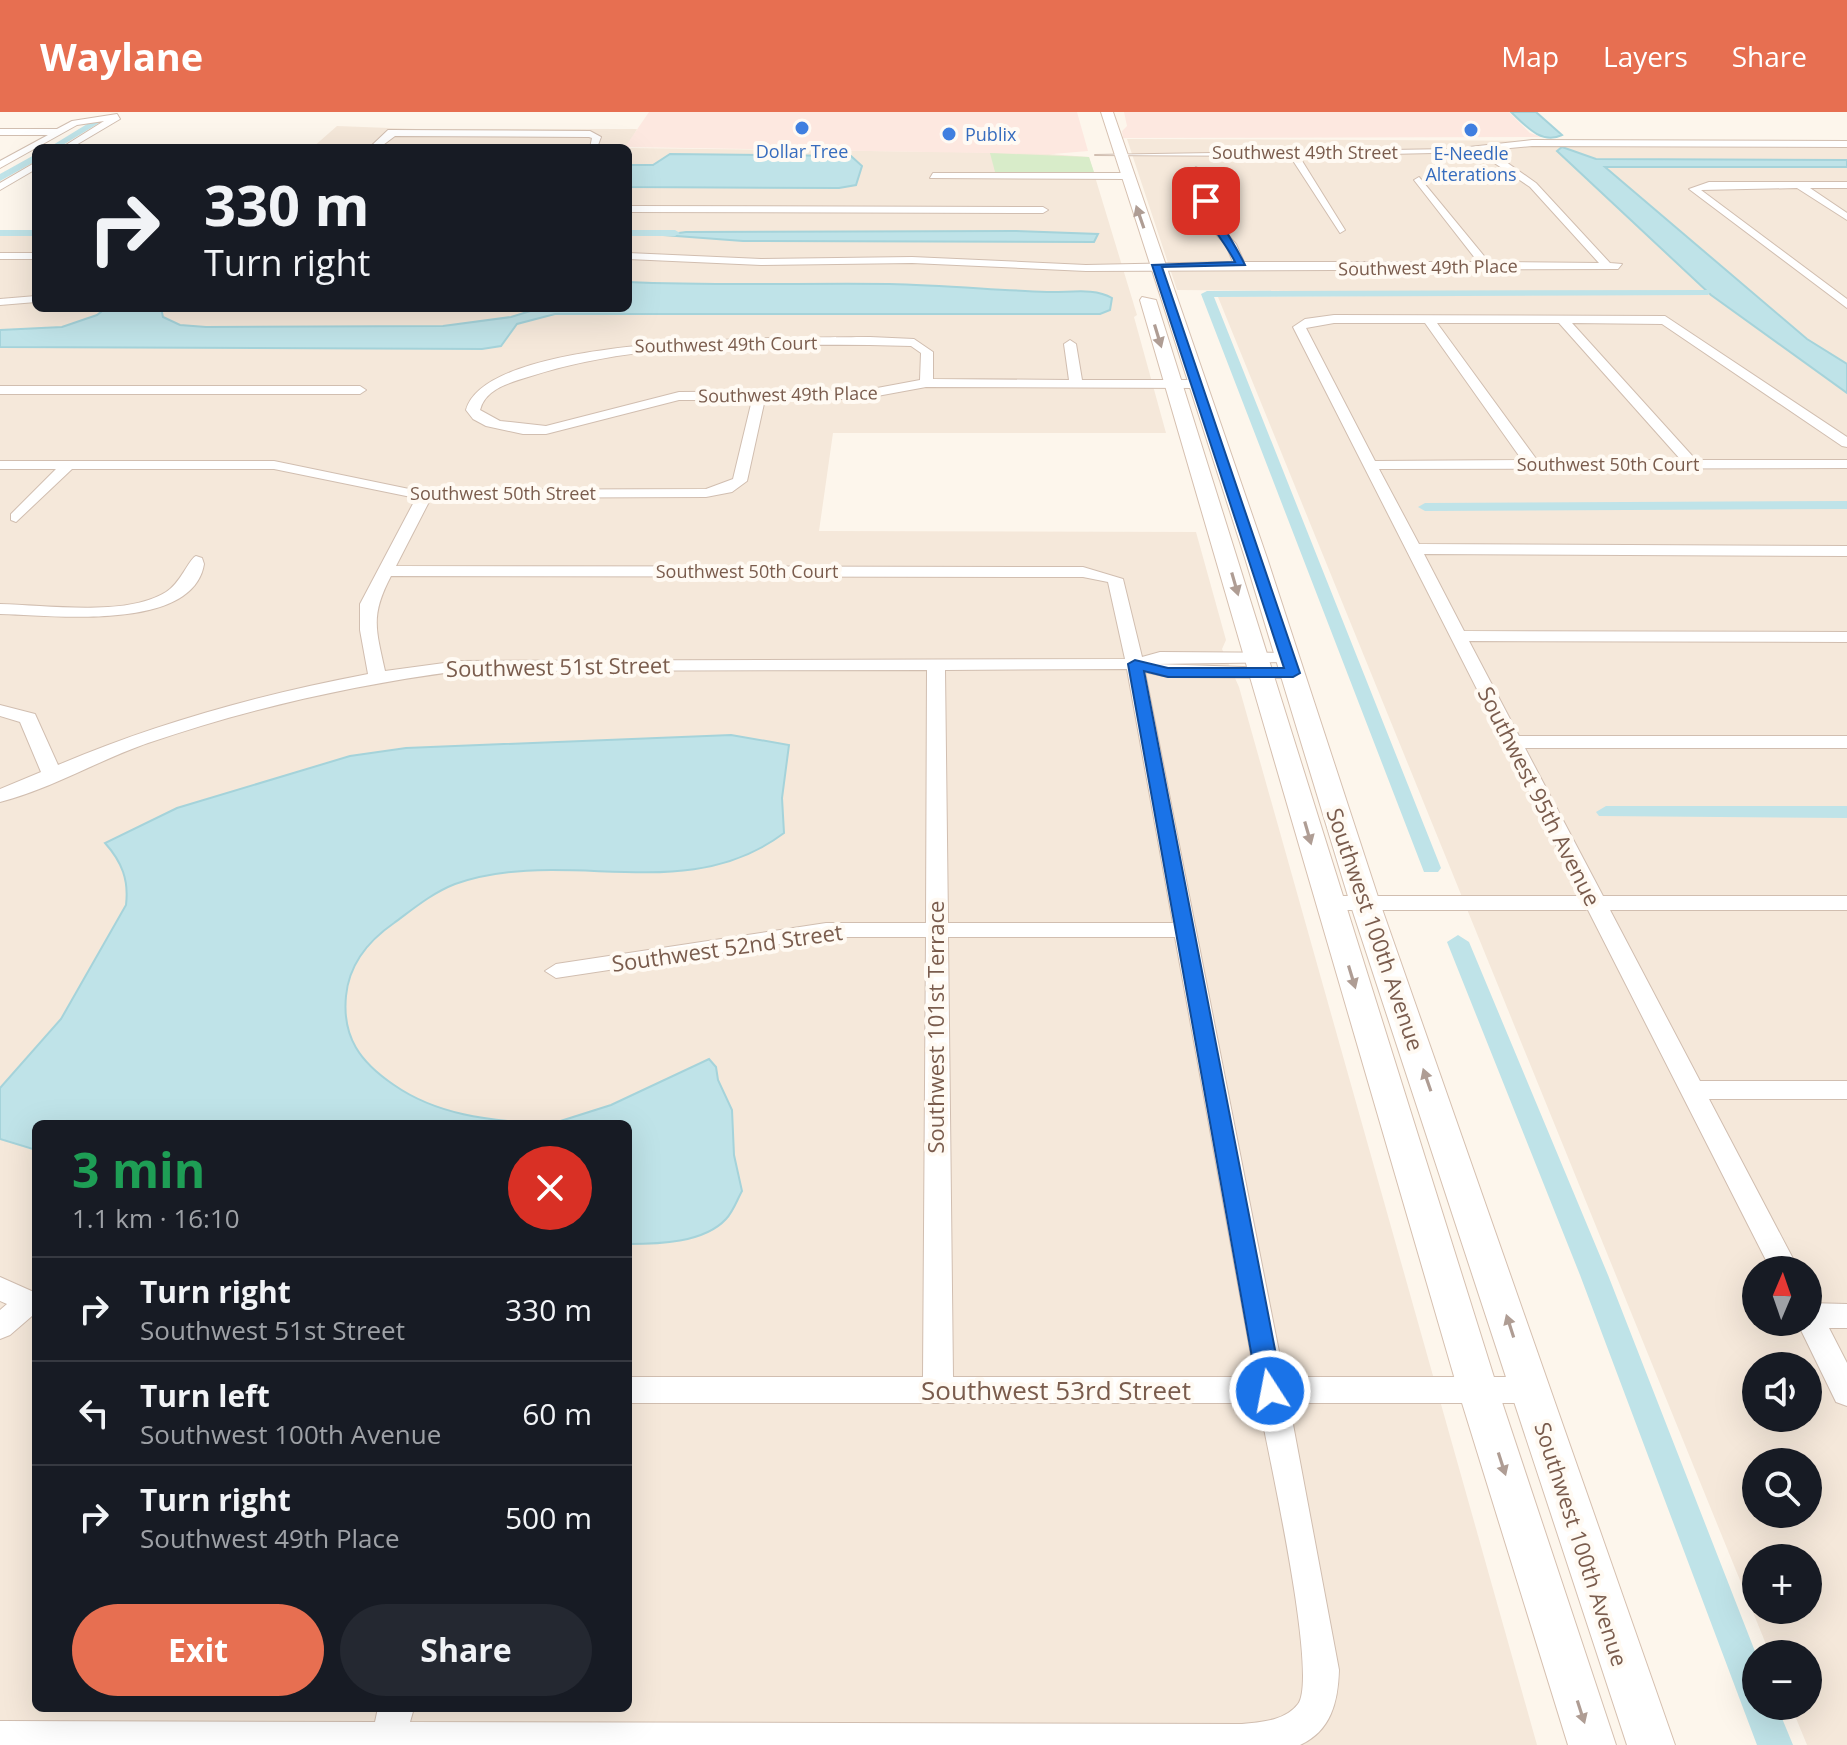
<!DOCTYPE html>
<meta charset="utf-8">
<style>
:root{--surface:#171b24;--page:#242831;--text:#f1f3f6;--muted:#9ea1a6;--line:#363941;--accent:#e76f51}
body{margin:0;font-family:"Open Sans",sans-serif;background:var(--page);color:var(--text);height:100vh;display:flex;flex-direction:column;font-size:30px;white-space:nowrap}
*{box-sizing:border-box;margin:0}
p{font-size:26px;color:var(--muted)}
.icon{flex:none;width:44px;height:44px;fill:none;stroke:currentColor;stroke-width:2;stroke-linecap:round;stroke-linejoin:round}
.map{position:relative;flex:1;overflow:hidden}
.sheet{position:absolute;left:32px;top:1008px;width:600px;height:592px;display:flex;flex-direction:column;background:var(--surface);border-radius:12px;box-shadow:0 8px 32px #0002}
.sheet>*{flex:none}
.banner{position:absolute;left:32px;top:32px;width:600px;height:168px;border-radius:12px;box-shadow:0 8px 32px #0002;background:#171b24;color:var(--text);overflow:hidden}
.needle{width:52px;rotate:2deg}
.controls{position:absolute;left:1742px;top:1144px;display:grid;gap:16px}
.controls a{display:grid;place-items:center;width:80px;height:80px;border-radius:50%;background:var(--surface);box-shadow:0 8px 32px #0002;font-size:40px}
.pin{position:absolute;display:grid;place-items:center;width:68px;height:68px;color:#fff;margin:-34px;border-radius:16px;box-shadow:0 4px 12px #0006}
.me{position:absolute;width:88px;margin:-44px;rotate:349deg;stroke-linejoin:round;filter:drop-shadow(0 0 6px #0008)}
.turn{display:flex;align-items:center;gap:28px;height:168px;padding:0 40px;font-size:36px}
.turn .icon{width:104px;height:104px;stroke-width:2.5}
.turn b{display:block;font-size:56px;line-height:68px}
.round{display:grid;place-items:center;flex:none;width:84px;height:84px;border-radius:42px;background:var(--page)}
.head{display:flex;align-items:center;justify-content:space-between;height:136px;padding:0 40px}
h1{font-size:48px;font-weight:700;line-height:60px;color:#1e9e55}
.cta{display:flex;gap:16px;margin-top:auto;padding:16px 40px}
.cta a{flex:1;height:92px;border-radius:48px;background:var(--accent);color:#fff;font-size:32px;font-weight:700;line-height:92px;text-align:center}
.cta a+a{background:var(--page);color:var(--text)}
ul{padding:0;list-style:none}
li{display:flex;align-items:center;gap:24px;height:104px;padding:0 40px;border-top:2px solid var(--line)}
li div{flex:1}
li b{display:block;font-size:30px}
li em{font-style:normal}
header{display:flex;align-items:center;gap:48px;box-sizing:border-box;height:112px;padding:0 40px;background:var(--accent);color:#fff}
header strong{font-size:38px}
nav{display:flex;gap:44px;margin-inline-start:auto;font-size:28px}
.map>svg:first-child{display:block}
.residential{fill:#f5e8da;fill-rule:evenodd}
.commercial{fill:#fde8e0}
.green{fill:#d8ecc9}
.water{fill:#bfe3e8;stroke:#a5d3da;stroke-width:2}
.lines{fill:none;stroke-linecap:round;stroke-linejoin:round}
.canal{fill:#bfe3e8;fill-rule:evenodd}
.minor-casing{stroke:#d1beb0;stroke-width:2}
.secondary-casing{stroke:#d6c0b0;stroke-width:2}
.minor{fill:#fff;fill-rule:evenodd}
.secondary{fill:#fff;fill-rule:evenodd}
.oneway{fill:#af9d94}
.route{fill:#1a73e8;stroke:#114b97;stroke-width:2}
.shop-dot{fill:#3f7fe0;stroke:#fffaf3;stroke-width:3}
.labels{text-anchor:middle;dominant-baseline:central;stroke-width:8;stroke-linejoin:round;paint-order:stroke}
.far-shop-label{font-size:18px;fill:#366cbe;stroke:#fffaf3}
.far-street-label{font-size:18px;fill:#7a5c4d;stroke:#fffaf3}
.street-label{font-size:22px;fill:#7a5c4d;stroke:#fffaf3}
.near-street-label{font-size:26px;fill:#7a5c4d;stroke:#fffaf3}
</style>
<header>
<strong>Waylane</strong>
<nav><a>Map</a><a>Layers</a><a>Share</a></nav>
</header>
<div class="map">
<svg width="1847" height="1633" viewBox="0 0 1847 1633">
<rect width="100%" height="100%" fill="#fdf6ec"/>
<path class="residential" d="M 337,14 L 416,17 L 637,17 L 627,36 L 312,36 Z
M 1127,27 L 1847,30 L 1847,1633 L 1807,1633 L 1791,1594 L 1808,1594 L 1808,1542 L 1770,1542 L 1218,185 L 1710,182 L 1177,178 ZM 1756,1158 L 1808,1158 L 1808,1210 L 1756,1210 ZM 1756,1254 L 1808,1254 L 1808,1306 L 1756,1306 ZM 1756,1350 L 1808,1350 L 1808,1402 L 1756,1402 ZM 1756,1446 L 1808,1446 L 1808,1498 L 1756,1498 Z
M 628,36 L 1035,41 L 1089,45 L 1137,203 L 1134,205 L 1166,321 L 833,321 L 819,419 L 1196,420 L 1226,528 L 1222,537 L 1239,575 L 1537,1633 L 0,1633 L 0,124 L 36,124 L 36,196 L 628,196 ZM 36,1012 L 628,1012 L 628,1596 L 36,1596 Z"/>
<path class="commercial" d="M 649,0 L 1077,0 L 1088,39 L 1053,42 L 625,35 Z
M 1124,0 L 1509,0 L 1530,21 L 1542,25 L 1123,26 L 1122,19 L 1127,14 Z"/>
<path class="green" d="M 990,41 L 1089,45 L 1094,60 L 995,60 Z"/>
<path class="water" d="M 1511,0 L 1536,0 L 1562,23 C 1541,33 1525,13 1511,0 Z
M 1562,35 L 1596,47 L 1847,48 L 1847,55 L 1605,55 L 1807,227 L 1847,252 L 1847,281 L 1711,183 L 1557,39 Z
M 670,42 L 851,44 L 862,54 L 856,73 L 839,76 L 628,75 L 628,53 L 653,53 Z
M 1016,119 L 1098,122 L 1094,130 L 743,129 L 663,123 L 686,120 Z
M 628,170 C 715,174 802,171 889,172 C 942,173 995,178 1047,180 C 1068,181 1094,175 1112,186 L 1110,198 L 1100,202 L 555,202 L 517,212 L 501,234 L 482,237 L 0,235 L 0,218 L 62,215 L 97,203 L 106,196 L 161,196 L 163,205 L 180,213 L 206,215 L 443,214 L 511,205 L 540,196 L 628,196 Z
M 731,623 L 789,633 L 782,686 L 784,721 C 684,796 566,733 455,772 C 432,781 413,797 394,811 C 368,829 349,852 346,884 C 342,925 360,950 394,973 C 437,1003 488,1008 539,1012 L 36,1012 L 36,1038 L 0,1027 L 0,976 L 61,907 L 126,793 C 129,768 122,750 105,731 L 177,696 L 350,644 L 406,636 Z
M 709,947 L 716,955 L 718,968 L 732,998 L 734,1043 L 742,1079 C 737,1088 733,1100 726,1107 C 704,1131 658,1132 628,1132 L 628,1012 L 551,1012 L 611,993 Z"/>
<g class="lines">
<path class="canal" d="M 92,9 L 99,11 L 58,36 L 48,36 Z
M 36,42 L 36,49 L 0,69 L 0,62 Z
M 0,118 L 36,118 L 36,124 L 0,124 Z
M 628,118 L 675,118 L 680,121 L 675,124 L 628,124 Z
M 1712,178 L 1708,183 L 1214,185 L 1441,756 L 1438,760 L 1424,760 L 1201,182 L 1207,179 Z
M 1847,389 L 1847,397 L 1425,399 L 1418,395 L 1425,391 Z
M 1606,694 L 1847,694 L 1847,706 L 1599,704 L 1596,700 Z
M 1458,823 L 1469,830 L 1608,1163 L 1756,1542 L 1756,1594 L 1777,1594 L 1793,1633 L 1757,1633 L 1580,1163 L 1447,830 Z"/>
<defs>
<path id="minor" d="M 117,2 L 120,7 L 71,36 L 61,36 L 104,9 L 77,13 L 0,56 L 0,49 L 48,23 L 0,23 L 0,17 L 57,17 L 72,9 Z
M 388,18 L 590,19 L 601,25 L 598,33 L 600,36 L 590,36 L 592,26 L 589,25 L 395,24 L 379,36 L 369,36 Z
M 1532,28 L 1847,29 L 1847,35 L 1532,34 L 1489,38 L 1536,71 L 1610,151 L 1622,152 L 1618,157 L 1086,159 L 912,151 L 761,153 L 628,147 L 628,141 L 761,147 L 912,145 L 1086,153 L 1233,150 L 1226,133 L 1215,121 L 1188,62 L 1196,55 L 1201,58 L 1198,62 L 1225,120 L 1236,132 L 1244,150 L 1478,150 L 1414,68 L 1419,65 L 1489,150 L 1599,151 L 1530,75 L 1478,40 L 1299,44 L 1345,118 L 1340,121 L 1290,44 L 1095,43 L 1451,37 Z
M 36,50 L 36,57 L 0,78 L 0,71 Z
M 933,61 L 1126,61 L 1131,64 L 1126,67 L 930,66 Z
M 1709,70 L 1847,70 L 1847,76 L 1810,76 L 1847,101 L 1847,108 L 1797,76 L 1701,78 L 1847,187 L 1847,196 L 1689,77 Z
M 628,94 L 1043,95 L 1048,98 L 1043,101 L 628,100 Z
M 0,141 L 36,141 L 36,147 L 0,147 Z
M 36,184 L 36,190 L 0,193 L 0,187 Z
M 1334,203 L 1665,204 L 1847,325 L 1847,335 L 1842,334 L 1662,212 L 1572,211 L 1696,348 L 1847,348 L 1847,356 L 1379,357 L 1419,432 L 1847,434 L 1847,444 L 1424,442 L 1464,519 L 1847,520 L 1847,530 L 1469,529 L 1519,624 L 1847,624 L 1847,636 L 1525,636 L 1603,784 L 1847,784 L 1847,798 L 1610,798 L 1700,969 L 1847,969 L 1847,987 L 1709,987 L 1799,1158 L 1771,1158 L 1588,798 L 1329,798 L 1318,791 L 1329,784 L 1582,784 L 1293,215 L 1305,207 ZM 1334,211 L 1425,211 L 1522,348 L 1375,349 L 1306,216 ZM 1437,211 L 1559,211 L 1681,348 L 1537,348 Z
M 870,225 L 914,227 L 933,240 L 933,267 L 1069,268 L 1064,232 L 1070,228 L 1076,232 L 1082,268 L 1197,268 L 1203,272 L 1197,276 L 926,275 L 861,287 L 765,287 L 747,369 L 732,380 L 706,385 L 431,386 L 396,454 L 1083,455 L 1123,467 L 1142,545 L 1160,540 L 1294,541 L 1294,549 L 1288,550 L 1156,552 L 1299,557 L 1299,565 L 1293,566 L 1168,565 L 1145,560 L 1284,1265 L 1531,1265 L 1542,1269 L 1546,1278 L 1542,1287 L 1531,1291 L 1289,1291 L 1339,1558 C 1338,1590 1331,1619 1300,1633 L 0,1633 L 0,1609 L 375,1610 L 378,1596 L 414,1596 L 410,1610 L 1242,1612 C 1261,1610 1285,1609 1298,1592 C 1319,1565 1267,1336 1259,1291 L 628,1291 L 628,1265 L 923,1265 L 926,825 L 826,825 L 556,866 L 545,859 L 556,852 L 826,811 L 926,811 L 927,558 L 459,559 C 353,573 250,596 148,631 C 99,648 51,677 0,690 L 0,677 L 41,660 L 20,610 L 0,604 L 0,593 L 35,602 L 58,653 C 157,611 262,582 368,562 L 360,518 L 360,492 L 416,386 L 274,357 L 72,357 L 16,410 L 11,408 L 11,402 L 56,357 L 0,357 L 0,349 L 274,349 L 414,378 L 706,377 L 733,367 L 752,288 L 679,288 L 546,322 L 523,322 L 486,314 L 473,307 L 466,298 C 487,220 801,226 870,225 ZM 870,233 L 911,234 L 921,241 L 920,268 L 861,279 L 679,280 L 546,314 L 500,309 L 480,298 C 485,277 509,271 528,265 C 639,229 755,233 870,233 ZM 391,464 L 1083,465 L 1108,470 L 1125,547 L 459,549 L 385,559 C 376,517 370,504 391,464 ZM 1127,557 L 1173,811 L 948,811 L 945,558 ZM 948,825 L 1175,825 L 1255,1265 L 953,1265 Z
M 0,274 L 360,274 L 366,278 L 360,282 L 0,282 Z
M 196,444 L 202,446 L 204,452 C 193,521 49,503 0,502 L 0,492 C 46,493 126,505 166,480 C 180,472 189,447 196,444 Z
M 0,1165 L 36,1181 L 36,1205 L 32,1204 L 10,1223 L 0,1227 L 0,1198 L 7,1192 L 0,1189 Z
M 1808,1191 L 1847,1192 L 1847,1216 L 1829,1216 L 1847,1251 L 1847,1294 L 1836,1290 L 1797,1210 L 1808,1210 Z"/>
<path id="secondary" d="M 1101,0 L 1113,0 L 1267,446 L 1380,791 L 1675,1633 L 1627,1633 L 1350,791 L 1245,446 Z
M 1142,185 L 1156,188 L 1498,1278 L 1616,1633 L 1568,1633 L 1458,1278 L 1140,188 Z"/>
</defs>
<use href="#minor" class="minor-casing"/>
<use href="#secondary" class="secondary-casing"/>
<use href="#minor" class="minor"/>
<use href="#secondary" class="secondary"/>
</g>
<defs><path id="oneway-solid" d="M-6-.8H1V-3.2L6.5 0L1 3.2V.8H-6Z" transform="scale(2)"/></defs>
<g class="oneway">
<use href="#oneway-solid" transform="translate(1140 105) rotate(-109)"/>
<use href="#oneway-solid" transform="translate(1158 224) rotate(73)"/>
<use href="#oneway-solid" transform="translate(1235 472) rotate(74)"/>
<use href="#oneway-solid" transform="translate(1308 721) rotate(74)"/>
<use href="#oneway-solid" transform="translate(1352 865) rotate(73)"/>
<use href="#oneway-solid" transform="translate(1427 968) rotate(-109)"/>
<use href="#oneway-solid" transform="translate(1510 1214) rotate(-108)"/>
<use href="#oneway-solid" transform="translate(1502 1352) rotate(72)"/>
<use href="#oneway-solid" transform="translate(1581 1600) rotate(72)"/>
</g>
<path class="route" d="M 1203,87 L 1210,89 C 1220,112 1234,130 1245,153 L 1162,155 L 1300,561 L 1293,565 L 1168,565 L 1144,559 L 1283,1279 L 1279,1286 L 1270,1289 L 1262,1286 L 1258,1279 L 1128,552 L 1135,548 L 1168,556 L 1284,556 L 1152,153 L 1235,150 C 1225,129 1205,111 1203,87 Z"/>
<g class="shop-dot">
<circle cx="802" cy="16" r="8"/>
<circle cx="1471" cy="18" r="8"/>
<circle cx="949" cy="22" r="8"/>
</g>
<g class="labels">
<g class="far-shop-label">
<text x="965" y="22" text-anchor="start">Publix</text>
<text x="802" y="39">Dollar Tree</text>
<text x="1471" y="41">E-Needle<tspan x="1471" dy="21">Alterations</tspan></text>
</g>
<g class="far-street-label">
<text x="1305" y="40">Southwest 49th Street</text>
<text transform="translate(1428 155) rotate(-1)">Southwest 49th Place</text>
<text transform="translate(726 232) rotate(-1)">Southwest 49th Court</text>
<text transform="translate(788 282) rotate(-1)">Southwest 49th Place</text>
<text x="1608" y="352">Southwest 50th Court</text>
<text x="503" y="381">Southwest 50th Street</text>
<text x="747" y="459">Southwest 50th Court</text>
</g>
<g class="street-label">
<text transform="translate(558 554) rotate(-1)">Southwest 51st Street</text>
<text transform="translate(1540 684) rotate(63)">Southwest 95th Avenue</text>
<text transform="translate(1376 817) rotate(71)">Southwest 100th Avenue</text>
<text transform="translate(727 835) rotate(-8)">Southwest 52nd Street</text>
<text transform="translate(935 915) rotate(-90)">Southwest 101st Terrace</text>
<text transform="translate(1582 1432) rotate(72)">Southwest 100th Avenue</text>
</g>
<g class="near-street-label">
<text x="1056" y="1278">Southwest 53rd Street</text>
</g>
</g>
</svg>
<div class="controls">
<a><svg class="needle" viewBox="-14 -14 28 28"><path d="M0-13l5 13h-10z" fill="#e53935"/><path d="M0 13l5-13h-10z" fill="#9ea1a6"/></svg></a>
<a><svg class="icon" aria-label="sound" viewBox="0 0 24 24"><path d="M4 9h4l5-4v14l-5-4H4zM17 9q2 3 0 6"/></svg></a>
<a><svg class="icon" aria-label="search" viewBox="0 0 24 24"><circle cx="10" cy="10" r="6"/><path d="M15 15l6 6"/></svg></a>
<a>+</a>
<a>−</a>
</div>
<div class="pin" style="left:1206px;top:89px;background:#d93025"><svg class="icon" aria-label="arrive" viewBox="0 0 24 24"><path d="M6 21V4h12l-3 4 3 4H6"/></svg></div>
<svg class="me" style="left:1270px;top:1279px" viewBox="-20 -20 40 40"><circle r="17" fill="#1a73e8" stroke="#fff" stroke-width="3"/><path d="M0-11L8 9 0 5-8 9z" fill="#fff"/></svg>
<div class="banner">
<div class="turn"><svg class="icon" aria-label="right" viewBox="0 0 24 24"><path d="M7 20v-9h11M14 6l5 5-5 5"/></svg><div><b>330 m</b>Turn right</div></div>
</div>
<section class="sheet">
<div class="head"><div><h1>3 min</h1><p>1.1 km · 16:10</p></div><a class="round" style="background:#d93025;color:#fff"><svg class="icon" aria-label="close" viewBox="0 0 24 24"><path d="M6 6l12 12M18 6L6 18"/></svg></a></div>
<ul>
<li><svg class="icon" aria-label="right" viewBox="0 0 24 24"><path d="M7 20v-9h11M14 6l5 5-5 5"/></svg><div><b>Turn right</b><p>Southwest 51st Street</p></div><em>330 m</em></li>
<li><svg class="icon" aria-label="left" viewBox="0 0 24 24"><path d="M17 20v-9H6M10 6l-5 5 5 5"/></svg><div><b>Turn left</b><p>Southwest 100th Avenue</p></div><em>60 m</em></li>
<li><svg class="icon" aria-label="right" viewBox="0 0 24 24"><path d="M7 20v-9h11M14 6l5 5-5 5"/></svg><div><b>Turn right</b><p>Southwest 49th Place</p></div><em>500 m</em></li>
</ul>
<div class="cta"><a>Exit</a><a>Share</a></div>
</section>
</div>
